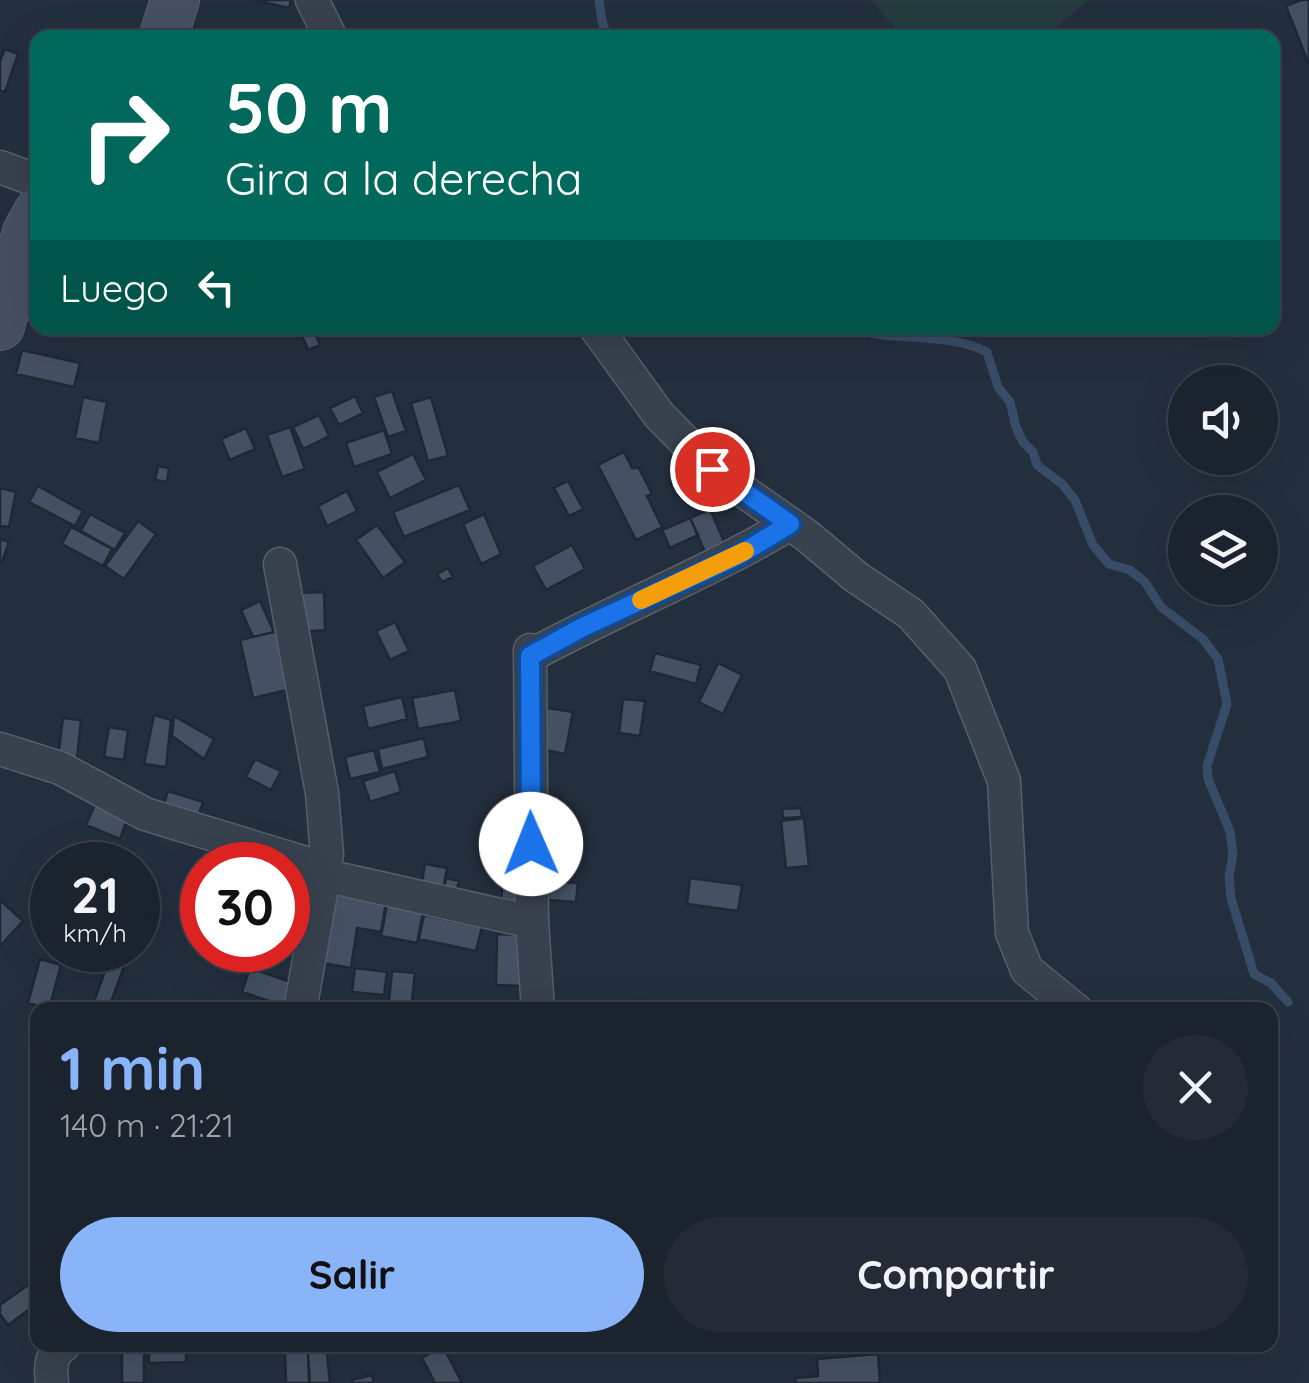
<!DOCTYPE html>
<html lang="es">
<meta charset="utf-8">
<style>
:root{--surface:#1b232e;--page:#242b36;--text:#f1f3f6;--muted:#a0a4aa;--line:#39404a;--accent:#8ab4f8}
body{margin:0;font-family:Quicksand,sans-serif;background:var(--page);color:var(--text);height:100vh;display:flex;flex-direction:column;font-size:38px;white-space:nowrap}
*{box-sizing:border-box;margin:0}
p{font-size:32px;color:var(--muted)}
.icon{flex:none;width:55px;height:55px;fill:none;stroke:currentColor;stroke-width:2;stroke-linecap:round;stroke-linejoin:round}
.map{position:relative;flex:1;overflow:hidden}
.drawer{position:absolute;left:30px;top:1002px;width:1248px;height:350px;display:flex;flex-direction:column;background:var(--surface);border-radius:20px;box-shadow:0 10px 40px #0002,0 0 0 2px var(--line)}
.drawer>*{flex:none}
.hud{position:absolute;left:30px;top:30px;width:1250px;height:305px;border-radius:20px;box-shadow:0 10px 40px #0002,0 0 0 2px var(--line);background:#00695c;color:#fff;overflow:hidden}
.fabs{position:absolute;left:1168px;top:365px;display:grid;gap:20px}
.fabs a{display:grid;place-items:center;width:110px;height:110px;border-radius:50%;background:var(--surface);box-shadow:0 10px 40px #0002,0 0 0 2px var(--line);font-size:50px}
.speed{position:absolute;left:30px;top:842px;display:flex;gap:20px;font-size:50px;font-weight:700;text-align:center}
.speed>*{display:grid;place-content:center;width:130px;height:130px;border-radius:50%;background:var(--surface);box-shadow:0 10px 40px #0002,0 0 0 2px var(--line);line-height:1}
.speed small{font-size:25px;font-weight:400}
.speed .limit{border:15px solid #d22;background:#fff;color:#111}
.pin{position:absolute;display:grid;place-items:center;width:85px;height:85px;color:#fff;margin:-42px;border:5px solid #fff;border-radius:50%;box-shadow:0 2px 10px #0007}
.me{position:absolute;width:110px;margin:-55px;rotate:359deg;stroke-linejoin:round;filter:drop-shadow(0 0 8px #0008)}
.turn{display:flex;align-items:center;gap:35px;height:210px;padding:0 30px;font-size:45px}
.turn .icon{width:130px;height:130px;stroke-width:2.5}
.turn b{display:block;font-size:70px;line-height:85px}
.then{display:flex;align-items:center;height:95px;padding:0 30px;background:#0003;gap:20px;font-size:38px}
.round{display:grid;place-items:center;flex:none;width:105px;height:105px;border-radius:52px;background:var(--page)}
.headline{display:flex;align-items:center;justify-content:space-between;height:170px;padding:0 30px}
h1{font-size:60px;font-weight:700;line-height:75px;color:var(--accent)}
.primary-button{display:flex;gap:20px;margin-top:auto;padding:20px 30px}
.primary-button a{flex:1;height:115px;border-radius:60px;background:var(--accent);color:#111;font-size:40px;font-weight:700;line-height:115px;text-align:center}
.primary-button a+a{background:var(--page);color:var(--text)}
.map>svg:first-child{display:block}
.green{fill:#263c3f}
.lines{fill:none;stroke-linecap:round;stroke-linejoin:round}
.stream{stroke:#394c67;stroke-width:9}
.building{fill:#455162;stroke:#1f2835;stroke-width:2.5}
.street-casing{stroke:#565f6c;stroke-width:35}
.secondary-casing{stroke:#565f6c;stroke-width:50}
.street{stroke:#38414e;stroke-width:32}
.secondary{stroke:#465061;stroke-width:48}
.route-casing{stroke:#114b97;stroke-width:25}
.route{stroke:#1a73e8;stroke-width:18}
.slow{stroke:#f59e0b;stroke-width:18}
</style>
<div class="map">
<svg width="1309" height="1383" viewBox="0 0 1309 1383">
<rect width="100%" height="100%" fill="#242f3e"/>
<path class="green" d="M 871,0 L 1088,0 L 1044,38 L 903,37 Z"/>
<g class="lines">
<path class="stream" d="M 599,0 L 602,21 L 608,38
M 853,328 C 897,343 944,331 987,352 L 998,387 L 1010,402 L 1016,427 L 1023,442 L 1033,452 L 1037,465 L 1062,484 L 1075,500 L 1093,545 L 1109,564 L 1130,570 L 1145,582 L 1161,607 L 1203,639 L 1218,659 L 1227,704 L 1207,766 L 1208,779 L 1230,831 L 1233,854 L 1229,877 L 1231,898 L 1254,974 L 1271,983 L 1288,1002"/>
</g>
<path class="building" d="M 255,0 L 291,0 L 289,8 Z
M 1301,0 L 1309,0 L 1309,65 L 1286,6 Z
M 188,26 L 212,35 L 211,38 L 184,38 Z
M 5,49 L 18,54 L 5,92 L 0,90 L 0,61 Z
M 31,297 L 38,299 L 38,324 L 25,321 Z
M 313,329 L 320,345 L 308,350 L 301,333 Z
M 22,350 L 80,363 L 74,387 L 16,374 Z
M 392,391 L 406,431 L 388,437 L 374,397 Z
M 355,396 L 363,413 L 339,425 L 330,408 Z
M 83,397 L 107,402 L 99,443 L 75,438 Z
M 431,397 L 448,456 L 428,461 L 411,403 Z
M 319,415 L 329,436 L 303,449 L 293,427 Z
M 290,427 L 305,469 L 282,477 L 267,435 Z
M 246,428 L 255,449 L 230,460 L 221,439 Z
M 384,430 L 392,454 L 354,467 L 346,443 Z
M 624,452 L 632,468 L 639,468 L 652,494 L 647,496 L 662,527 L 636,540 L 598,465 Z
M 413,454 L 426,480 L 390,498 L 377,472 Z
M 158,466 L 169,468 L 167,482 L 155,480 Z
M 568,481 L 583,509 L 569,516 L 554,488 Z
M 459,485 L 470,510 L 404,537 L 393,512 Z
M 38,486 L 83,511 L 75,526 L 29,502 Z
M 0,488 L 16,492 L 9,527 L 0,526 Z
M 347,491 L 357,511 L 327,526 L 318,506 Z
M 710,509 L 728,551 L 708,559 L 690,518 Z
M 90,514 L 125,533 L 115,550 L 81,531 Z
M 484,514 L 501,554 L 481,564 L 463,524 Z
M 690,518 L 698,535 L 670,548 L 662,530 Z
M 138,521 L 156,534 L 124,579 L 105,566 Z
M 377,525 L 405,562 L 383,578 L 356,540 Z
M 71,527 L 112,549 L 103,566 L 62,544 Z
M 0,539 L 9,542 L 2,562 L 0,562 Z
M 572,545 L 585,569 L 546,590 L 533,566 Z
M 448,568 L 453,577 L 442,582 L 437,574 Z
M 324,592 L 325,630 L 299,632 L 298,593 Z
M 260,601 L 274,632 L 253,637 L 241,610 Z
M 395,622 L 409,651 L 390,660 L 376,631 Z
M 278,631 L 291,689 L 253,698 L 240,640 Z
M 655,653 L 701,665 L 696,684 L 650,671 Z
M 718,663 L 742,675 L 723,714 L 699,702 Z
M 455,690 L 461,721 L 418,729 L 412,698 Z
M 402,697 L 407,719 L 368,729 L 363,706 Z
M 623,699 L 645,701 L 640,736 L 619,733 Z
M 547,708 L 573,712 L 565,754 L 540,749 Z
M 154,715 L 171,720 L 166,767 L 144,764 Z
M 174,716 L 214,739 L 204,759 L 172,736 Z
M 63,718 L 81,720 L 77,759 L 58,757 Z
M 109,727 L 128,730 L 124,760 L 104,757 Z
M 424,738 L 428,757 L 382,769 L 378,749 Z
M 374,750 L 380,772 L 350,779 L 345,757 Z
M 255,759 L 281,771 L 271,790 L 246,777 Z
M 395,771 L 401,792 L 370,802 L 363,781 Z
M 168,791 L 203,802 L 195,827 L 160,816 Z
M 538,796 L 560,796 L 560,826 L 538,826 Z
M 96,802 L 129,815 L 120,839 L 86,825 Z
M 801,808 L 802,817 L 783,818 L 782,809 Z
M 804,818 L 809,866 L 786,868 L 781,821 Z
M 216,852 L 240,860 L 238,865 L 211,865 Z
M 425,864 L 447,868 L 443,891 L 421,887 Z
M 503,874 L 519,876 L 517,907 L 501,906 Z
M 446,878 L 459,881 L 456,894 L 443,891 Z
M 690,878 L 742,885 L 738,911 L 687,904 Z
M 550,881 L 578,883 L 576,902 L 548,900 Z
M 337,894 L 386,902 L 381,932 L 357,928 L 351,968 L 318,962 Z
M 1,901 L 23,921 L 0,946 L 0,902 Z
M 288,904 L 304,908 L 290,959 L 281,957 L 280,950 L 288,950 Z
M 387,905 L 423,912 L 417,943 L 381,936 Z
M 202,910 L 202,935 L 195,933 Z
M 424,915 L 482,927 L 476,951 L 419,939 Z
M 497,934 L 524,935 L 522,986 L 496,985 Z
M 56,950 L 119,950 L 129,953 L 108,1010 L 91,1010 L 105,971 L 54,953 Z
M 232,950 L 267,950 L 279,955 L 274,966 L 257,958 L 254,964 L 230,953 Z
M 40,959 L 61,965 L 49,1009 L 28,1003 Z
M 250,968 L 291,982 L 292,999 L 281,1005 L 242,992 Z
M 355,968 L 387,972 L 384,995 L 352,992 Z
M 392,971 L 415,973 L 411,1010 L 388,1010 Z
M 639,999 L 659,1009 L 658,1010 L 633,1010 Z
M 38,1278 L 38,1303 L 8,1325 L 0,1314 L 0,1305 Z
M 122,1345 L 144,1345 L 144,1383 L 122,1383 Z
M 149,1345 L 186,1345 L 186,1362 L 149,1363 Z
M 443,1346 L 462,1383 L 435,1383 L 422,1358 Z
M 308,1351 L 309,1383 L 286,1383 L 285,1352 Z
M 327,1352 L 330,1383 L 310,1383 L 308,1353 Z
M 878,1354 L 880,1383 L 796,1383 L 795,1378 L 818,1376 L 817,1359 Z
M 372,1375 L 374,1383 L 352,1383 L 352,1380 Z"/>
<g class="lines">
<defs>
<path id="street" d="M 312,0 L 331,38
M 0,167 L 38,181
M 596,328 L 659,415 L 712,469 L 806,535 L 856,577 L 911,614 L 960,669 L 1004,781 L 1012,933 L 1027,970 L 1076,1010
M 280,564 L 322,793 L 327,855 L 319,867 L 322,887 L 300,1010
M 530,650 L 532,922 L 538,1010
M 530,656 C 616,609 706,574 790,524
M 0,749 L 60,768 L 145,814 L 319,867 L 336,878 L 532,922
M 52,1383 C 50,1367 50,1354 64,1345"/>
<path id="secondary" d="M 163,38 L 175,0
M 0,326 L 27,232 L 38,212"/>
</defs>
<use href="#street" class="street-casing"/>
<use href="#secondary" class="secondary-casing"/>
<use href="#street" class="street"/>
<use href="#secondary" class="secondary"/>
</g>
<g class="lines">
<defs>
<path id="route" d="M 531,844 L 530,656 L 583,627 L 737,556 L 790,524 L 712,469"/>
</defs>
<use href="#route" class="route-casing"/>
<use href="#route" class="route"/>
<path class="slow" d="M 641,600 L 745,551"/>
</g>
</svg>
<div class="fabs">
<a><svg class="icon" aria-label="sound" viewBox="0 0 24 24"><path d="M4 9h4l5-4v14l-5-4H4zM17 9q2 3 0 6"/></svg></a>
<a><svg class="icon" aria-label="layers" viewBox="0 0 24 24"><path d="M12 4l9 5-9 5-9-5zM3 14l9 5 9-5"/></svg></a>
</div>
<div class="speed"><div>21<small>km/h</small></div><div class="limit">30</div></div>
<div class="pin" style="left:712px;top:469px;background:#d93025"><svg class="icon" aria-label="arrive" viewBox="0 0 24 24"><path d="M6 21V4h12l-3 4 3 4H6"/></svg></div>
<svg class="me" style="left:531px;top:844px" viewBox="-20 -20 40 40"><circle r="19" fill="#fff"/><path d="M0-13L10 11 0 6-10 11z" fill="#1a73e8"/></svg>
<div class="hud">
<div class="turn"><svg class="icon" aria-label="right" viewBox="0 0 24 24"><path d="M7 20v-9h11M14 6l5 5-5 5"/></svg><div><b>50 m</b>Gira a la derecha</div></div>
<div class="then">Luego<svg class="icon" aria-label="left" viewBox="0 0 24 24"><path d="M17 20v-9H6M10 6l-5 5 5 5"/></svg></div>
</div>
<section class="drawer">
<div class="headline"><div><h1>1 min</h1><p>140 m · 21:21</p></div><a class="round"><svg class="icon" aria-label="close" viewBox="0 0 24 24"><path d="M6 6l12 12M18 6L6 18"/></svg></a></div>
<div class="primary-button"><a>Salir</a><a>Compartir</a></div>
</section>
</div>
